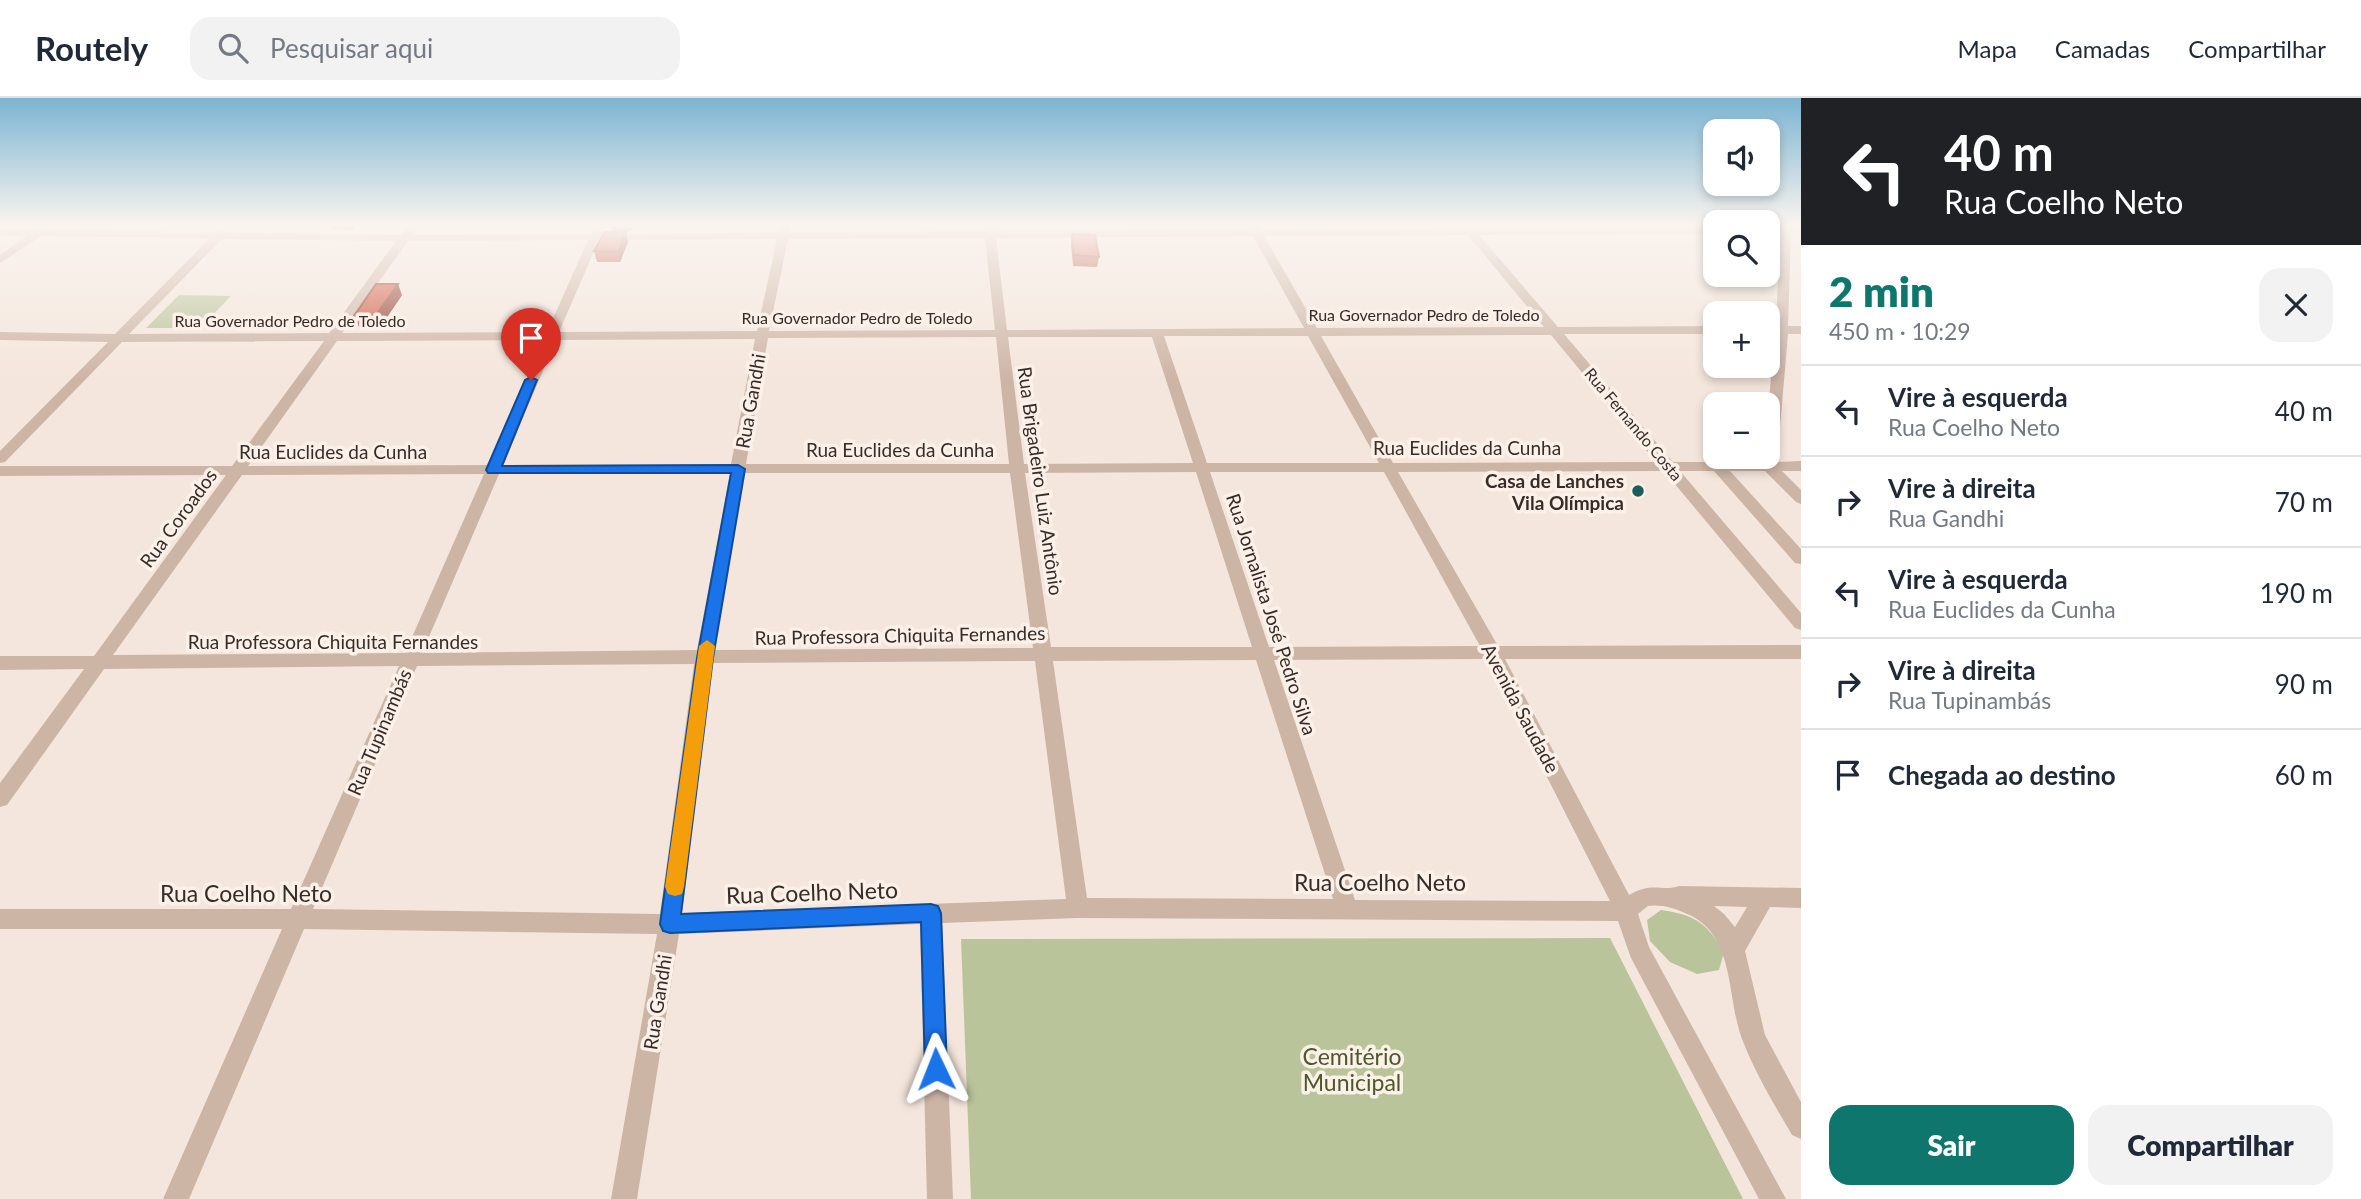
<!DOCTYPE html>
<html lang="pt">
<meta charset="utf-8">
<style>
:root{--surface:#fff;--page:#f2f2f3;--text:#1f2937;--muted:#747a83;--line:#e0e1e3;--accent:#0f766e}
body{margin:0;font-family:Lato,sans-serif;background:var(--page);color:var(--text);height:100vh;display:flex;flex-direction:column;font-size:26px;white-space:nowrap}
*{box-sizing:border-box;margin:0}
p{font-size:23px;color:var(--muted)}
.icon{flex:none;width:38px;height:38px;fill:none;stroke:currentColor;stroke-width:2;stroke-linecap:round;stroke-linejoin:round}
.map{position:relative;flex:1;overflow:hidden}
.sheet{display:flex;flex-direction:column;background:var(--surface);width:560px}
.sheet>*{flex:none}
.guide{background:#202124;color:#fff;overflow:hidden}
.tools{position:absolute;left:1703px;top:21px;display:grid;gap:14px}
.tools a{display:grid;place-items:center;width:77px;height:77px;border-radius:14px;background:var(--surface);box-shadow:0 4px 10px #0003;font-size:35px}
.pin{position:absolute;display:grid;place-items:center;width:60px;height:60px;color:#fff;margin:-72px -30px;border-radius:50% 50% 50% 0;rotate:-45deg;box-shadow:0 0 7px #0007}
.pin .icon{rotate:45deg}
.me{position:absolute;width:77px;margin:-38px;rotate:358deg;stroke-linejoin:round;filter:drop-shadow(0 0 5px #0008)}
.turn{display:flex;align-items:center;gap:24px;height:147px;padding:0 28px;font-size:32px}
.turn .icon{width:91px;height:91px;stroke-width:2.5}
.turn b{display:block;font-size:49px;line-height:60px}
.round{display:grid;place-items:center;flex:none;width:74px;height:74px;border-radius:21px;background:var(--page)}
.headline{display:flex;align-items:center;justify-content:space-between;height:119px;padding:0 28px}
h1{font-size:42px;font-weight:800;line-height:52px;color:var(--accent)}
.cta{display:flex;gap:14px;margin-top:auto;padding:14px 28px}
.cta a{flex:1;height:80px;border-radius:21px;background:var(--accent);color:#fff;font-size:28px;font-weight:800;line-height:80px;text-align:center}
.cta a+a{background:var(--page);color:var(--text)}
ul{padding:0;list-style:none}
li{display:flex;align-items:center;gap:21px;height:91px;padding:0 28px;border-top:2px solid var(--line)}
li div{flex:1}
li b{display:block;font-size:26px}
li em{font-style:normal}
header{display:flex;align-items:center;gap:42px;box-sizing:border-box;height:98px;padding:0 35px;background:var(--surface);border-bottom:2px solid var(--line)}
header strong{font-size:33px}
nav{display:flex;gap:38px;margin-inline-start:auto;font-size:24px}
.search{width:490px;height:63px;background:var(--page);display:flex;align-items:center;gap:18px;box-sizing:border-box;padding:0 24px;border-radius:21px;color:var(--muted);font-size:26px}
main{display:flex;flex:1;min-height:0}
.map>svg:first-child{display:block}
.green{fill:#bac49a}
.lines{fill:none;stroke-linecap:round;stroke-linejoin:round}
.minor{fill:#cdb5a6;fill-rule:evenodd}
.wall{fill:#b34935}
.shaded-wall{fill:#923c2b}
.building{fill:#d0553e;stroke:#923c2b;stroke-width:2}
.route{fill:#1a73e8;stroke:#114b97;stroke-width:2}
.slow{fill:#f59e0b}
.poi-dot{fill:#1a5e5d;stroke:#fbf1e9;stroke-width:2.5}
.labels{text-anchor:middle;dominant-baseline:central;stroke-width:7;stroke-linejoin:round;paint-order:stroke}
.far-street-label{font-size:16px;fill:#392c28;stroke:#fbf1e9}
.street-label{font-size:19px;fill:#392c28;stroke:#fbf1e9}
.poi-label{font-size:19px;font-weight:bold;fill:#392c28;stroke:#fbf1e9;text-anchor:end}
.near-street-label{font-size:23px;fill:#392c28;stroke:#fbf1e9}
.near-park-label{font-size:23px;fill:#4c5929;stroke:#fbf1e9}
</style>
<header>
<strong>Routely</strong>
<div class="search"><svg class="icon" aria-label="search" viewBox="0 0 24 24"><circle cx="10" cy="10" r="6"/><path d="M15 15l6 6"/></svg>Pesquisar aqui</div>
<nav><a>Mapa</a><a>Camadas</a><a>Compartilhar</a></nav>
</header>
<main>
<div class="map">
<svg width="1801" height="1101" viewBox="0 0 1801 1101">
<rect width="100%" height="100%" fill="#f4e6dc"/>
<path class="green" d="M 179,197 L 231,198 L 200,230 L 146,230 Z
M 1661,812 C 1695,817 1707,825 1724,854 L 1719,872 L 1697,876 L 1670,864 L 1650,843 L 1647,822 Z
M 1610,840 L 1743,1101 L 971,1101 L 961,841 Z"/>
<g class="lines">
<path class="minor" d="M 408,128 L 418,128 L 412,137 L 591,136 L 594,129 L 598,128 L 603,131 L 601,136 L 778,134 L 780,128 L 790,128 L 789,134 L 984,133 L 984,128 L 994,128 L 995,133 L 1250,132 L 1248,128 L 1258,128 L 1260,132 L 1462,130 L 1461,128 L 1474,130 L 1715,129 L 1715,135 L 1479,137 L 1558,229 L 1715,228 L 1715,236 L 1564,236 L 1673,364 L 1762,364 L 1763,359 L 1768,359 L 1768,312 L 1775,236 L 1768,236 L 1768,228 L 1776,228 L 1780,135 L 1768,135 L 1768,129 L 1801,128 L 1801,134 L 1791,135 L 1788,228 L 1801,228 L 1801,236 L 1788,236 L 1777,364 L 1801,363 L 1801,373 L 1782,373 L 1801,392 L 1801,406 L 1796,404 L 1765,373 L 1730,373 L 1801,451 L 1801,466 L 1795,465 L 1714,373 L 1680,373 L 1801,515 L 1801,532 L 1795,530 L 1664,373 L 1398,374 L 1498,548 L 1801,547 L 1801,561 L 1505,561 L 1629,797 C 1652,783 1663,794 1679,788 L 1801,790 L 1801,810 L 1770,809 L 1745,853 L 1765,937 L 1801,1004 L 1801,1041 L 1792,1037 C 1774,1006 1755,975 1742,941 C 1726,898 1736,835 1685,815 C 1673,810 1662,806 1648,808 L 1638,816 L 1649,849 L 1786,1101 L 1759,1101 L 1631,860 L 1618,823 L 1078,820 L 942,825 L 953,1101 L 927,1101 L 920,826 L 679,836 L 637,1101 L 611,1101 L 657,836 L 304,831 L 189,1101 L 163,1101 L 282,831 L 0,831 L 0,811 L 291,811 L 399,568 L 104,571 L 7,707 L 0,709 L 0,685 L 84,571 L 0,572 L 0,558 L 94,558 L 226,377 L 0,378 L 0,368 L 232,368 L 324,243 L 122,244 L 5,364 L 0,365 L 0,353 L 108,244 L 0,242 L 0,234 L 115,236 L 210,140 L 41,138 L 0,165 L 0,157 L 27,138 L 0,137 L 0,131 L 216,134 L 221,132 L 226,134 L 401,137 ZM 1468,137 L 1544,229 L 1317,230 L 1264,138 ZM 1253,138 L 1304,230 L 1007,232 L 996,140 ZM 985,140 L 995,232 L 769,233 L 788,141 ZM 222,141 L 396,143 L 329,235 L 129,236 ZM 777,141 L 757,233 L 559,234 L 599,142 ZM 588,142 L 547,234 L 342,235 L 408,143 ZM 1551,237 L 1656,364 L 1393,365 L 1321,238 ZM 1164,238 L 1308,238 L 1379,365 L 1207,365 ZM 996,239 L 1009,366 L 746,366 L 768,240 ZM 1008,239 L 1152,239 L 1193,365 L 1024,366 ZM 755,241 L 731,366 L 503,367 L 556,242 ZM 544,242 L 488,367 L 248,368 L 337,243 ZM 1196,374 L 1252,549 L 1051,549 L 1025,375 ZM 1210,374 L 1384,374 L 1480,548 L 1269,549 ZM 744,375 L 1010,375 L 1033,550 L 714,552 ZM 484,376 L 405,555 L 113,557 L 242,377 ZM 499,376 L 730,376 L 697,552 L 422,555 ZM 1487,561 L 1610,803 L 1355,802 L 1274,562 ZM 1256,562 L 1333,801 L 1087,800 L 1053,563 ZM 1035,563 L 1066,801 L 682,815 L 712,565 ZM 694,566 L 660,816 L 313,811 L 417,568 ZM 1714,808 L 1747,809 L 1735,829 L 1724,816 Z"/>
</g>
<path class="wall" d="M 330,128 L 356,128 L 353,132 L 332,131 Z
M 611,128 L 634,128 L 632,133 L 613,133 Z
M 1072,136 L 1099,159 L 1097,169 L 1073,168 L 1071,147 Z
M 628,144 L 620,164 L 597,164 L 594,153 Z
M 402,197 L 381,228 L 359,229 L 354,218 Z"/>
<path class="shaded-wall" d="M 626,134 L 628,144 L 620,164 L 618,154 Z
M 398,186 L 402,197 L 381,228 L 376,217 Z"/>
<path class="building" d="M 605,134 L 626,134 L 618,154 L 594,153 Z
M 1072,136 L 1095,137 L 1099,159 L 1074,157 Z
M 376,186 L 398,186 L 376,217 L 354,218 Z"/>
<linearGradient id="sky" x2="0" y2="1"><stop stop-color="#7bb4d2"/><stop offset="0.45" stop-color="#faf4ef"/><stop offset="1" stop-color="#faf4ef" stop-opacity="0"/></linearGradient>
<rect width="1801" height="282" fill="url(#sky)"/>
<path class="route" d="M 531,279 L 537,282 L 502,368 L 738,367 L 745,371 L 713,560 L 681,816 L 931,806 L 938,808 L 941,815 L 947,971 L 944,979 L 936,982 L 928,979 L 925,971 L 921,824 L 670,835 L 663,833 L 660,826 L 697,560 L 731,375 L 488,375 L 486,372 L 525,282 Z"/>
<path class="slow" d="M 707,542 L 715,548 L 684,789 L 682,796 L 675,798 L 668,796 L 665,789 L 699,548 Z"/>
<circle class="poi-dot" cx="1638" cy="393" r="7"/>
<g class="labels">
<g class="far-street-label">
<text x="1424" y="216">Rua Governador Pedro de Toledo</text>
<text x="857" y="219">Rua Governador Pedro de Toledo</text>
<text x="290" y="222">Rua Governador Pedro de Toledo</text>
<text transform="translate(1634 326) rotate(50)">Rua Fernando Costa</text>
</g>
<g class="street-label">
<text transform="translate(750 303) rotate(-80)">Rua Gandhi</text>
<text x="1467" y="349">Rua Euclides da Cunha</text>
<text x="900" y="351">Rua Euclides da Cunha</text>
<text x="333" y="353">Rua Euclides da Cunha</text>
<text transform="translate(1041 383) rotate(82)">Rua Brigadeiro Luiz Antônio</text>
<text transform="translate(178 420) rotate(-54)">Rua Coroados</text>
<text transform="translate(1272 516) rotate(72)">Rua Jornalista José Pedro Silva</text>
<text transform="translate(900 537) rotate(-1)">Rua Professora Chiquita Fernandes</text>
<text x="333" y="543">Rua Professora Chiquita Fernandes</text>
<text transform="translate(1521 610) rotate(62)">Avenida Saudade</text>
<text transform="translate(379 634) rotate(-67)">Rua Tupinambás</text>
<text transform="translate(657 904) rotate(-81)">Rua Gandhi</text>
</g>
<g class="poi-label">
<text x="1624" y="382">Casa de Lanches<tspan x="1624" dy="22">Vila Olímpica</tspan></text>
</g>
<g class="near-street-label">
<text x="1380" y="784">Rua Coelho Neto</text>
<text transform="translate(812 794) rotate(-2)">Rua Coelho Neto</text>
<text x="246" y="795">Rua Coelho Neto</text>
</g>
<g class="near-park-label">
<text x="1352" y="958">Cemitério<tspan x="1352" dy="26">Municipal</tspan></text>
</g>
</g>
</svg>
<div class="tools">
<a><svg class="icon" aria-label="sound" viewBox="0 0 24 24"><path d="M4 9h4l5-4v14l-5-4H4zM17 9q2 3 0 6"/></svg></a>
<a><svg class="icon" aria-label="search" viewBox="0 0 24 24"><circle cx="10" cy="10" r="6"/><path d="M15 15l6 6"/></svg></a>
<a>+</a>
<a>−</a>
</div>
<div class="pin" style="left:531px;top:282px;background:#d93025"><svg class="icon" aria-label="arrive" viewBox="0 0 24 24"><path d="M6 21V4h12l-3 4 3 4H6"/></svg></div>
<svg class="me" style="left:936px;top:971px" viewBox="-20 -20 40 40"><path d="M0-17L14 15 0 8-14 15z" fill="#1a73e8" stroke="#fff" stroke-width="4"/></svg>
</div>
<section class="sheet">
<div class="guide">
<div class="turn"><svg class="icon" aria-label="left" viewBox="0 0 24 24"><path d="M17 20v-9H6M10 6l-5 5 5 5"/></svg><div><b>40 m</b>Rua Coelho Neto</div></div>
</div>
<div class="headline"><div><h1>2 min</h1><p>450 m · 10:29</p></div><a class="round"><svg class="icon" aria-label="close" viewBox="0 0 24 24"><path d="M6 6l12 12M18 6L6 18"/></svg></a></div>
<ul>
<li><svg class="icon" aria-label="left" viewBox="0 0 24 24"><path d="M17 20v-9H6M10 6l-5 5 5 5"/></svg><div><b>Vire à esquerda</b><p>Rua Coelho Neto</p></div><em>40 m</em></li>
<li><svg class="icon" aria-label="right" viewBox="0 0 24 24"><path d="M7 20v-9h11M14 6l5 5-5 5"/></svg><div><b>Vire à direita</b><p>Rua Gandhi</p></div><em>70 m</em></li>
<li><svg class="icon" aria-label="left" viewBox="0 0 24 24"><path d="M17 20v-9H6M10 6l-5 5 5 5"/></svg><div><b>Vire à esquerda</b><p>Rua Euclides da Cunha</p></div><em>190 m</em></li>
<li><svg class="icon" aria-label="right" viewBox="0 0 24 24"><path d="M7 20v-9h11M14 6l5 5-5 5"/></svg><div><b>Vire à direita</b><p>Rua Tupinambás</p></div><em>90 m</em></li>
<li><svg class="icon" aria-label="arrive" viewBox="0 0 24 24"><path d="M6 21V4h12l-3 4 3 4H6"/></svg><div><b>Chegada ao destino</b></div><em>60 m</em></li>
</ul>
<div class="cta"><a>Sair</a><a>Compartilhar</a></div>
</section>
</main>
